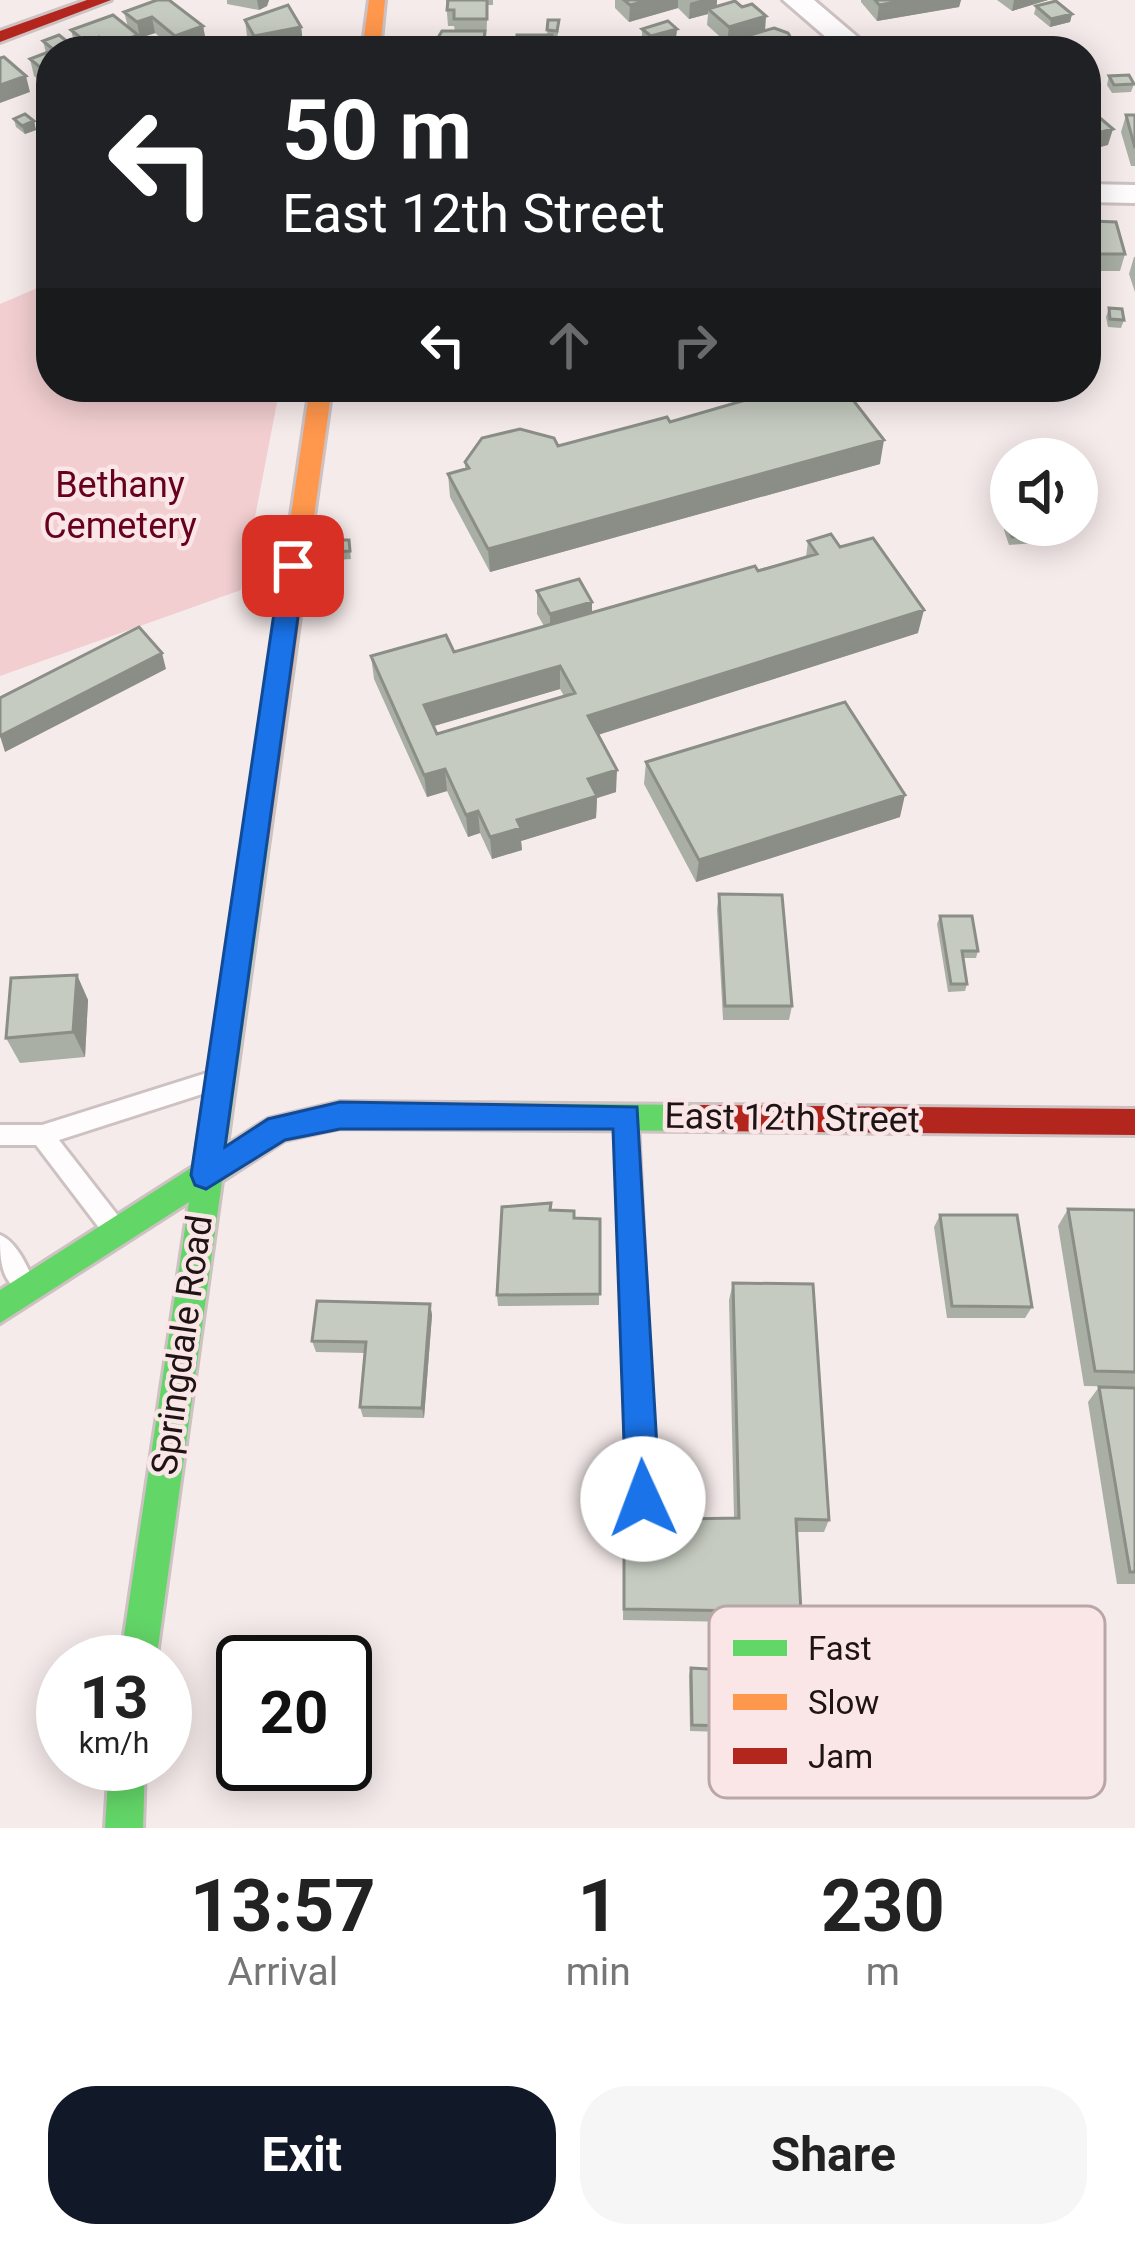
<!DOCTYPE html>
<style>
:root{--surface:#fff;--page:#f6f6f6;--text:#222;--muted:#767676;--accent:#111827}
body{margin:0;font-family:Roboto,sans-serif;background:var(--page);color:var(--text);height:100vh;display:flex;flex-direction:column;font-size:45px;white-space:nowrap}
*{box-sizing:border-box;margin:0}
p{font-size:39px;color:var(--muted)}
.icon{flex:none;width:66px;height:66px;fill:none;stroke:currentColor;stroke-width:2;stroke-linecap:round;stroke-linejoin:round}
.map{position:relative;height:1828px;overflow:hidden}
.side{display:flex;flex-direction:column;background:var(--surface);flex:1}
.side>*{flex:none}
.guide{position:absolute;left:36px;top:36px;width:1065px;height:366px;border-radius:48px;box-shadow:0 6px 30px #0003;background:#202124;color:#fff;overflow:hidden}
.buttons{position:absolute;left:990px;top:438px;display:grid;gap:24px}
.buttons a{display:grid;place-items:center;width:108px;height:108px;border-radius:50%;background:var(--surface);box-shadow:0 6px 30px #0003;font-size:60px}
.speed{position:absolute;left:36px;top:1635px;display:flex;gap:24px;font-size:60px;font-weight:700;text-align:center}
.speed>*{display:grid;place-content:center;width:156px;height:156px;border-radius:50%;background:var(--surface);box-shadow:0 6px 30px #0003;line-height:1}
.speed small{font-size:30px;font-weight:400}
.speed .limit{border:6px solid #111;border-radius:18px;background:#fff;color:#111}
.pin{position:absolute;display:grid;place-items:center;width:102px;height:102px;color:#fff;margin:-51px;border-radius:24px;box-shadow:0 6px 18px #0006}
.me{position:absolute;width:132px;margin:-66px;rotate:358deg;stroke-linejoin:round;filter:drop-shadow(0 0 9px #0008)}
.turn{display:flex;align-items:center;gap:42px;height:252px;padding:0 48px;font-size:54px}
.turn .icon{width:156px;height:156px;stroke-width:2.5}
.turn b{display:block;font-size:84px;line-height:102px}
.lanes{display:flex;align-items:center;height:114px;padding:0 48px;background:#0003;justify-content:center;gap:60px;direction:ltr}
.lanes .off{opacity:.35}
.eta{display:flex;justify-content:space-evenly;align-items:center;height:204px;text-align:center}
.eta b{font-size:72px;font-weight:700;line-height:84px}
.cta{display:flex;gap:24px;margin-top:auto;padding:24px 48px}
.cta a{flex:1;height:138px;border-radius:48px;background:var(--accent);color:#fff;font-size:48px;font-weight:700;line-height:138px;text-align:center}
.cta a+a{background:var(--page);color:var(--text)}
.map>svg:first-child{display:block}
.green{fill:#f2ced0}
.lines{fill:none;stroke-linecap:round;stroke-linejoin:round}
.lane-casing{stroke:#cdc1c2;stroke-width:6}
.street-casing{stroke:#cdc1c2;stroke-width:6}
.fast-casing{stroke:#cdc1c2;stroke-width:6}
.slow-casing{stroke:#cdc1c2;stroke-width:6}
.jam-casing{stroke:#cdc1c2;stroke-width:6}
.lane{fill:#fefcfc;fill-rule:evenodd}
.street{fill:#fefcfc;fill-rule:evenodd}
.fast{fill:#63d668;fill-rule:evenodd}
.slow{fill:#ff974d;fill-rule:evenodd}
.jam{fill:#b3261e;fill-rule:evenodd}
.wall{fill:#a9afa5;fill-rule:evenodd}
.shaded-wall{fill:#8a8e86}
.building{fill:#c5cbc0;stroke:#8a8e86;stroke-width:3;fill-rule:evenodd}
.route{fill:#1a73e8;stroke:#114b97;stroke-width:3}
.labels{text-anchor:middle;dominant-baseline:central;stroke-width:9;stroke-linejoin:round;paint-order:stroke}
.park-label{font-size:36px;fill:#67001e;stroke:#fbe6e7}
.street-label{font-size:36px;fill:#1f1414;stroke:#fbe6e7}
.key{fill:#fbe6e7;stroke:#b9a7a8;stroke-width:3}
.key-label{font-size:33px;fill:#1f1414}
</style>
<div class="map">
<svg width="1135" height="1828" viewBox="0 0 1135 1828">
<rect width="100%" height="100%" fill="#f6ebeb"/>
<path class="green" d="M 51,282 L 51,387 L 280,387 L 241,590 L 0,676 L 0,304 Z"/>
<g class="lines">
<defs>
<path id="lane" d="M 213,1071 L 221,1074 L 224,1081 L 221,1088 L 59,1140 L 119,1217 L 123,1225 L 119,1233 L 111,1236 L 103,1233 L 36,1145 L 0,1145 L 0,1125 L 42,1125 Z
M 627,1113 L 635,1116 L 638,1123 L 656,1499 L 652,1508 L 643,1512 L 634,1508 L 630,1499 L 616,1123 L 619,1116 Z
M 0,1235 C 16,1241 27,1266 34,1281 L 31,1289 L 22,1292 C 0,1282 0,1257 0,1235 Z"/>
<path id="street" d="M 783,0 L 814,0 L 874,51 L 842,51 Z
M 1086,184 L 1135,185 L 1135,203 L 1086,202 Z"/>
<path id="fast" d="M 256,830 L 269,840 L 227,1145 L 268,1119 L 340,1102 L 701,1105 L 711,1109 L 716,1118 L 711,1127 L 701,1131 L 340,1128 L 285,1140 L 222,1181 L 156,1662 L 120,1662 L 189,1202 L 0,1323 L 0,1290 L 194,1166 L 243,840 Z
M 109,1764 L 145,1764 L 143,1828 L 105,1828 Z"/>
<path id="slow" d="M 369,0 L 385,0 L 380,51 L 362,51 Z
M 310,387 L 332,387 L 269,840 L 256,850 L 243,840 Z"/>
<path id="jam" d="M 87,0 L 111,0 L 0,42 L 0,31 Z
M 701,1105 L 1135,1109 L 1135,1135 L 701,1131 L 691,1127 L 686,1118 L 691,1109 Z"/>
</defs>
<use href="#lane" class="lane-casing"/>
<use href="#street" class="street-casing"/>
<use href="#fast" class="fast-casing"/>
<use href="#slow" class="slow-casing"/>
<use href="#jam" class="jam-casing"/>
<use href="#lane" class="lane"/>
<use href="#street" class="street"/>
<use href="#fast" class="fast"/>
<use href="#slow" class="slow"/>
<use href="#jam" class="jam"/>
</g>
<path class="wall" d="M 227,0 L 269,0 L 267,6 L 259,10 L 227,4 Z
M 446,0 L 493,0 L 493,5 L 488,5 L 486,38 L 496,51 L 434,51 L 433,46 L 455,31 L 454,26 L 448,26 Z
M 615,0 L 717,0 L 717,6 L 765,30 L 796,51 L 732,51 L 732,41 L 727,43 L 707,25 L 708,14 L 689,19 L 678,8 L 629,22 L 615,8 Z
M 861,0 L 961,0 L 959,7 L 877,21 L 861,2 Z
M 997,0 L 1048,0 L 1012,11 Z
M 1036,6 L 1072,14 L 1070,22 L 1050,27 L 1034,14 Z
M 124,12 L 203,26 L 206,42 L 177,51 L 155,33 L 140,38 L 139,37 L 142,51 L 81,51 L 75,46 L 71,30 L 128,27 Z
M 245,20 L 301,27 L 303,43 L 255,51 L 247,36 Z
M 548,20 L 559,28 L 557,39 L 552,39 L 547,35 Z
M 642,29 L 677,29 L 676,37 L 651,45 L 642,37 Z
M 43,41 L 79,51 L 51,51 L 51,89 L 34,76 L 30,59 L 46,53 Z
M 1109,76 L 1134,84 L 1131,92 L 1112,93 L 1107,85 Z
M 1126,115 L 1135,115 L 1135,166 L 1131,166 L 1121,132 Z
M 14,119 L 34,121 L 36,130 L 25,134 L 16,127 Z
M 1091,221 L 1125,254 L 1120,271 L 1086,271 L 1086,228 L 1089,228 Z
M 1134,257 L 1135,257 L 1135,292 L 1129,274 Z
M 1086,286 L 1097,309 L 1094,317 L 1086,317 Z
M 1109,308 L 1124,320 L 1121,328 L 1108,327 L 1106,317 Z
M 670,422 L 880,464 L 490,572 L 450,497 L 448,474 L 465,469 L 465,462 L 558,446 Z
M 1006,522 L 1038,535 L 1035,543 L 1009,545 L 1004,530 Z
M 349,540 L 351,559 L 334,560 L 332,552 Z
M 808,541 L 840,547 L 918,633 L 598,735 L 616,792 L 597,798 L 596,818 L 521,841 L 522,850 L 492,859 L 480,833 L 468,837 L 447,791 L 427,797 L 374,679 L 371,656 L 454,652 L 544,626 L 537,614 L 537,591 L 592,612 L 806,557 ZM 560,689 L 564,696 L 437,734 L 434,726 Z
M 646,762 L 900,817 L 696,882 L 644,784 Z
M 719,894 L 792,1006 L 789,1020 L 723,1020 L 717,909 Z
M 940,916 L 978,951 L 976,958 L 963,958 L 967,984 L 965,991 L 948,992 L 937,924 Z
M 77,975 L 88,1000 L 85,1057 L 20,1063 L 6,1038 Z
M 1068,1209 L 1135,1210 L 1135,1387 L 1084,1386 L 1058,1226 Z
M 550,1210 L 574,1218 L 600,1219 L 599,1305 L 498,1306 L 497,1295 Z
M 940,1215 L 1032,1307 L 1025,1318 L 947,1318 L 934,1227 Z
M 733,1283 L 829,1520 L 824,1532 L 797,1532 L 801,1612 L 796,1623 L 623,1620 L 624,1520 L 734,1518 L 729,1300 Z
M 430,1304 L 432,1315 L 424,1418 L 363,1417 L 360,1407 L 365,1353 L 316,1352 L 312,1341 Z
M 1099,1387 L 1135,1388 L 1135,1584 L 1117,1584 L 1088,1402 Z
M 890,1663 L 1008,1768 L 1000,1773 L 889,1765 L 884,1670 Z
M 691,1668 L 760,1727 L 756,1733 L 690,1731 L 689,1675 Z"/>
<path class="shaded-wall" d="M 257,0 L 269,0 L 267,6 L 259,10 Z
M 650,0 L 678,0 L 678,8 L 629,22 L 630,5 Z
M 700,0 L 717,0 L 716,11 L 708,9 L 708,14 L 689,19 L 690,3 Z
M 909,0 L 961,0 L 959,7 L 877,21 L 879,5 Z
M 1014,0 L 1048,0 L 1012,11 Z
M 1072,14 L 1070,22 L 1050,27 L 1051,19 Z
M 766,16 L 765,32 L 727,43 L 729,27 Z
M 152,17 L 155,33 L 140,38 L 137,22 Z
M 203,26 L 206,42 L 178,51 L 175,36 Z
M 301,27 L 303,43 L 256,51 L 254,36 Z
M 677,29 L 676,37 L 651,45 L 651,36 Z
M 138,35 L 142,51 L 110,51 L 109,46 Z
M 99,37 L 102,51 L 89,51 L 86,42 Z
M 26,76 L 30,92 L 0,103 L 0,85 Z
M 34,121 L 36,130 L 25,134 L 22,126 Z
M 1113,129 L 1108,145 L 1086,151 L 1086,136 Z
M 884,440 L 880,464 L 490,572 L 488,549 Z
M 592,602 L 592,625 L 550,637 L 550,614 Z
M 924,610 L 918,633 L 588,738 L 588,716 Z
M 162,653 L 166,669 L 5,752 L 0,736 Z
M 560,666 L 560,689 L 427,728 L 424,705 Z
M 445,769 L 447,791 L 427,797 L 424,775 Z
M 617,770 L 616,792 L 597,798 L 596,818 L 521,841 L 522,850 L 492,859 L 490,837 L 588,779 Z
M 905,795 L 900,817 L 696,882 L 699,860 Z
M 478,811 L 480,833 L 468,837 L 466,815 Z
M 77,975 L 88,1000 L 85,1057 L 73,1032 Z
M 430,1304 L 432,1315 L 424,1418 L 422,1408 Z"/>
<path class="building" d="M 157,0 L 169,0 L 203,26 L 175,36 L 152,17 L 137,22 L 124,12 Z
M 448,0 L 487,0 L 487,19 L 454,19 L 454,10 L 447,10 Z
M 624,0 L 650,0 L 630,5 Z
M 875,0 L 909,0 L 879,5 Z
M 735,1 L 742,7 L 752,4 L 766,16 L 729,27 L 708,9 Z
M 1056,1 L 1072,14 L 1051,19 L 1036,6 Z
M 288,5 L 301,27 L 254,36 L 245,20 Z
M 113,15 L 138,35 L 109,46 L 99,37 L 86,42 L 71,30 Z
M 548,20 L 559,20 L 557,31 L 547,30 Z
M 668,21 L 677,29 L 651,36 L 642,29 Z
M 774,28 L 788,33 L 796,47 L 782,51 L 746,51 L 733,40 Z
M 442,31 L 485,31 L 484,38 L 496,38 L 495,51 L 440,51 L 441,46 L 433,46 Z
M 59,35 L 79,51 L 51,51 L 54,50 L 43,41 Z
M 517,35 L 552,35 L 552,50 L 517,50 Z
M 51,51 L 51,76 L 30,59 Z
M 4,57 L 26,76 L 0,85 L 0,58 Z
M 1129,75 L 1134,84 L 1114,85 L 1109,76 Z
M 1086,106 L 1113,129 L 1086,136 Z
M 25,114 L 34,121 L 22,126 L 14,119 Z
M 1126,115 L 1135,115 L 1135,148 Z
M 1091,221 L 1116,222 L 1125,254 L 1086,254 L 1086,228 L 1092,227 Z
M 1086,286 L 1090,286 L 1097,309 L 1086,309 Z
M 1109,308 L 1122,309 L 1124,320 L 1110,319 Z
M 790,387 L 843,387 L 884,440 L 488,549 L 448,474 L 469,468 L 465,462 L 482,438 L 520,429 L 554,438 L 558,446 L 667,417 L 670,422 Z
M 1006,522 L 1011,522 L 1011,525 L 1034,525 L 1038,535 L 1012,537 Z
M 831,534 L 840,547 L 873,538 L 924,610 L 588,716 L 617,770 L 588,779 L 597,796 L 517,820 L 521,828 L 490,837 L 478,811 L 466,815 L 445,769 L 424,775 L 371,656 L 446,635 L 454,652 L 755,566 L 758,571 L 817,554 L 808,541 ZM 560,666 L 575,693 L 437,734 L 424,705 Z
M 333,540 L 349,540 L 350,551 L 332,552 Z
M 579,579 L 592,602 L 550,614 L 537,591 Z
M 139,627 L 162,653 L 0,736 L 0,698 Z
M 845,702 L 905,795 L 699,860 L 646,762 Z
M 719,894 L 782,895 L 792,1006 L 725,1006 Z
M 940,916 L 972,916 L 978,951 L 962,951 L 967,984 L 951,984 Z
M 77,975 L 73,1032 L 6,1038 L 11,978 Z
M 551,1203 L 550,1210 L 574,1211 L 574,1218 L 600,1219 L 600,1294 L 497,1295 L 502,1207 Z
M 1068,1209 L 1135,1210 L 1135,1372 L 1095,1371 Z
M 940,1215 L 1017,1215 L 1032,1307 L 952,1306 Z
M 733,1283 L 813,1284 L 829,1520 L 796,1519 L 801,1612 L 624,1609 L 624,1520 L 739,1518 Z
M 317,1301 L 430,1304 L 422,1408 L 360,1407 L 366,1342 L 312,1341 Z
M 1099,1387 L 1135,1388 L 1135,1572 L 1130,1572 Z
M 691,1668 L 758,1672 L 760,1727 L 692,1725 Z"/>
<path class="route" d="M 293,558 L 305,566 L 225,1147 L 268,1119 L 340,1102 L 637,1107 L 660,1499 L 655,1511 L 643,1516 L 631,1511 L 626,1499 L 613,1129 L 340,1129 L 285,1140 L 206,1189 L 195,1185 L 191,1175 L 281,566 Z"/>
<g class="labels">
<g class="park-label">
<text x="120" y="485">Bethany<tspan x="120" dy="41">Cemetery</tspan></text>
</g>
<g class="street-label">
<text transform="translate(792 1118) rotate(1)">East 12th Street</text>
<text transform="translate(182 1345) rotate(-82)">Springdale Road</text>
</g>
</g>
<rect x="709" y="1606" width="396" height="192" rx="18" class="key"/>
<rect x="733" y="1640" width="54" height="16" fill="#63d668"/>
<rect x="733" y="1694" width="54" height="16" fill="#ff974d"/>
<rect x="733" y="1748" width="54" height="16" fill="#b3261e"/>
<g class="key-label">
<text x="808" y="1660">Fast</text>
<text x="808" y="1714">Slow</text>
<text x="808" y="1768">Jam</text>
</g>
</svg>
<div class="buttons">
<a><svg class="icon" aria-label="sound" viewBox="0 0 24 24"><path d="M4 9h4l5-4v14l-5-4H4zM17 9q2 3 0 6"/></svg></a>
</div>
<div class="speed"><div>13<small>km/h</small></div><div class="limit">20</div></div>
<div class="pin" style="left:293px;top:566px;background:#d93025"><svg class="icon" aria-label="arrive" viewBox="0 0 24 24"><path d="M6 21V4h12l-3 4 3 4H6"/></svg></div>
<svg class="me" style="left:643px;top:1499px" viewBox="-20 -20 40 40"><circle r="19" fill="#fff"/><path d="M0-13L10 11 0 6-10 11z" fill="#1a73e8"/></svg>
<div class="guide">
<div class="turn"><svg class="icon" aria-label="left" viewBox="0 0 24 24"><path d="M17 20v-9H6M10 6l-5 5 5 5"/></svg><div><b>50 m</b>East 12th Street</div></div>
<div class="lanes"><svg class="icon" aria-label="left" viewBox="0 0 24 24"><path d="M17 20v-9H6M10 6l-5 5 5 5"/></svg><svg class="icon off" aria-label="ahead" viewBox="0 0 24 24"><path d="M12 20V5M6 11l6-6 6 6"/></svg><svg class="icon off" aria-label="right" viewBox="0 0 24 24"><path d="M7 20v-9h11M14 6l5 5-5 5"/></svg></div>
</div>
</div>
<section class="side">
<div class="eta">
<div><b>13:57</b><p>Arrival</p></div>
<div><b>1</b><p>min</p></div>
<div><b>230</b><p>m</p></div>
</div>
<div class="cta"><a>Exit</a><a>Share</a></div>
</section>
